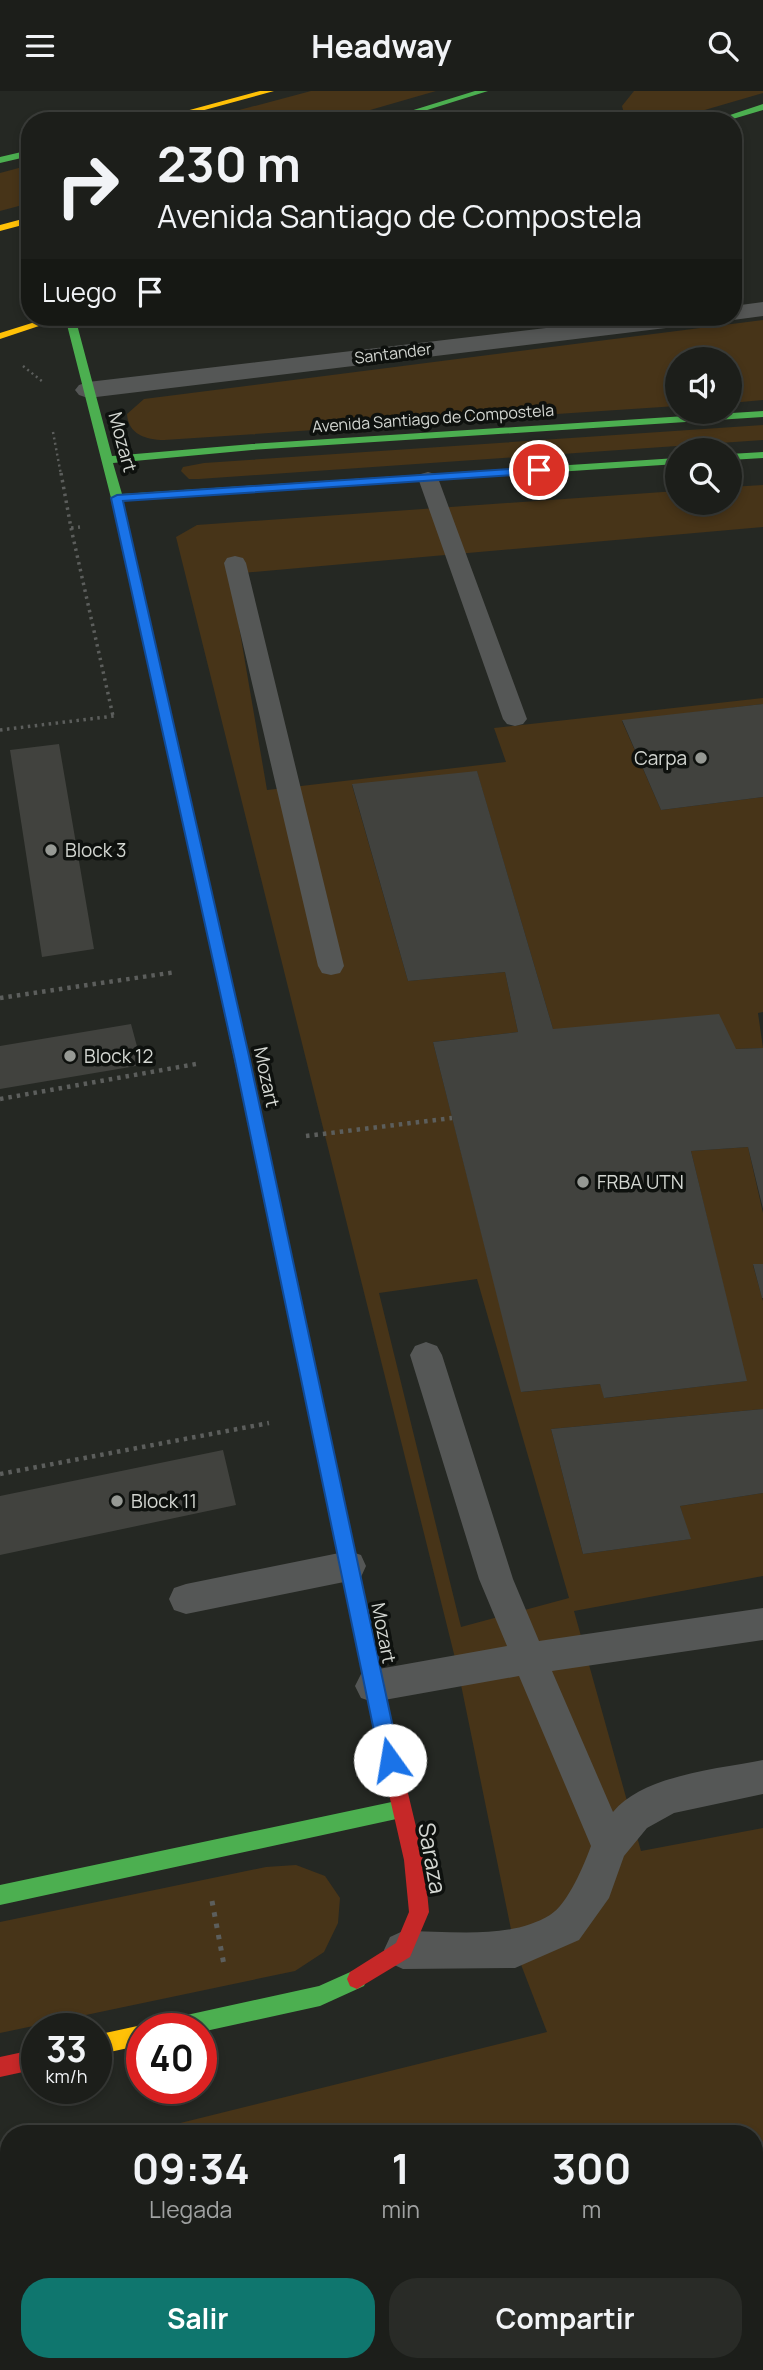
<!DOCTYPE html>
<html lang="es">
<style>
:root{--surface:#1c1e1a;--page:#292b27;--text:#f1f3f6;--muted:#a0a2a2;--line:#3a3c39;--accent:#0f766e}
body{margin:0;font-family:Manrope,sans-serif;background:var(--page);color:var(--text);height:100vh;display:flex;flex-direction:column;font-size:26px;white-space:nowrap}
*{box-sizing:border-box;margin:0}
p{font-size:23px;color:var(--muted)}
.icon{flex:none;width:38px;height:38px;fill:none;stroke:currentColor;stroke-width:2;stroke-linecap:round;stroke-linejoin:round}
.map{position:relative;flex:1;overflow:hidden}
.side{position:absolute;left:0px;top:2034px;width:763px;height:247px;display:flex;flex-direction:column;background:var(--surface);border-radius:28px 28px 0 0;box-shadow:0 4px 10px #0003,0 0 0 2px var(--line)}
.side>*{flex:none}
.guide{position:absolute;left:21px;top:21px;width:721px;height:214px;border-radius:28px;box-shadow:0 4px 10px #0003,0 0 0 2px var(--line);background:#1c1e1a;color:var(--text);overflow:hidden}
.tools{position:absolute;left:665px;top:256px;display:grid;gap:14px}
.tools a{display:grid;place-items:center;width:77px;height:77px;border-radius:50%;background:var(--surface);box-shadow:0 4px 10px #0003,0 0 0 2px var(--line);font-size:35px}
.speed{position:absolute;left:21px;top:1922px;display:flex;gap:14px;font-size:35px;font-weight:700;text-align:center}
.speed>*{display:grid;place-content:center;width:91px;height:91px;border-radius:50%;background:var(--surface);box-shadow:0 4px 10px #0003,0 0 0 2px var(--line);line-height:1}
.speed small{font-size:18px;font-weight:400}
.speed .limit{border:10px solid #d22;background:#fff;color:#111}
.pin{position:absolute;display:grid;place-items:center;width:60px;height:60px;color:#fff;margin:-30px;border:4px solid #fff;border-radius:50%;box-shadow:0 2px 7px #0007}
.me{position:absolute;width:77px;margin:-38px;rotate:347deg;stroke-linejoin:round;filter:drop-shadow(0 0 5px #0008)}
.turn{display:flex;align-items:center;gap:24px;height:147px;padding:0 21px;font-size:32px}
.turn .icon{width:91px;height:91px;stroke-width:2.5}
.turn b{display:block;font-size:49px;line-height:60px}
.then{display:flex;align-items:center;height:66px;padding:0 21px;background:#0003;gap:14px;font-size:26px}
.eta{display:flex;justify-content:space-evenly;align-items:center;height:119px;text-align:center}
.eta b{font-size:42px;font-weight:700;line-height:49px}
.cta{display:flex;gap:14px;margin-top:auto;padding:14px 21px}
.cta a{flex:1;height:80px;border-radius:28px;background:var(--accent);color:#fff;font-size:28px;font-weight:700;line-height:80px;text-align:center}
.cta a+a{background:var(--page);color:var(--text)}
header{display:flex;justify-content:space-between;align-items:center;height:91px;padding:0 21px;background:var(--surface);font-size:32px;font-weight:700}
.map>svg:first-child{display:block}
.green{fill:#473418;fill-rule:evenodd}
.building{fill:#41423e}
.lines{fill:none;stroke-linecap:round;stroke-linejoin:round}
.path-far3{stroke:#5c5e5c;stroke-width:2.5;stroke-dasharray:2 3.5;stroke-linecap:butt}
.path-far2{stroke:#5c5e5c;stroke-width:3.5;stroke-dasharray:2.5 4.5;stroke-linecap:butt}
.path-far1{stroke:#5c5e5c;stroke-width:4.5;stroke-dasharray:3.5 5;stroke-linecap:butt}
.path{stroke:#5c5e5c;stroke-width:5;stroke-dasharray:4.5 7;stroke-linecap:butt}
.lane{fill:#555756;fill-rule:evenodd}
.street{fill:#555756;fill-rule:evenodd}
.fast{fill:#4caf50;fill-rule:evenodd}
.slow{fill:#ffc107;fill-rule:evenodd}
.jam{fill:#c62828;fill-rule:evenodd}
.route{fill:#1a73e8;stroke:#114b97;stroke-width:2}
.poi-dot{fill:#969994;stroke:#0e110e;stroke-width:2.5}
.labels{text-anchor:middle;dominant-baseline:central;stroke-width:7;stroke-linejoin:round;paint-order:stroke}
.far-street-label{font-size:16px;fill:#d3d6d1;stroke:#0e110e}
.street-label{font-size:19px;fill:#d3d6d1;stroke:#0e110e}
.poi-label{font-size:19px;fill:#d3d6d1;stroke:#0e110e;text-anchor:start}
.near-street-label{font-size:23px;fill:#d3d6d1;stroke:#0e110e}
</style>
<header><svg class="icon" aria-label="menu" viewBox="0 0 24 24"><path d="M4 6h16M4 12h16M4 18h16"/></svg>Headway<svg class="icon" aria-label="search" viewBox="0 0 24 24"><circle cx="10" cy="10" r="6"/><path d="M15 15l6 6"/></svg></header>
<div class="map">
<svg width="763" height="2279" viewBox="0 0 763 2279">
<rect width="100%" height="100%" fill="#252823"/>
<path class="green" d="M 311,0 L 436,0 L 332,30 L 198,30 Z
M 634,0 L 763,0 L 763,2 L 667,30 L 626,30 L 622,15 Z
M 30,74 L 30,112 L 0,120 L 0,82 Z
M 763,229 L 763,309 L 730,312 L 730,268 L 677,268 L 677,315 L 164,349 C 146,349 128,343 127,323 L 144,308 Z
M 763,334 L 763,349 L 199,388 L 189,388 L 181,380 L 183,376 L 204,372 Z
M 763,394 L 763,436 L 230,483 L 267,699 L 506,671 L 494,637 L 763,607 L 763,613 L 622,630 L 661,719 L 763,706 L 763,921 L 758,922 L 763,957 L 736,958 L 553,938 L 477,681 L 352,694 L 408,890 L 505,881 L 518,941 L 433,951 L 522,1301 L 600,1293 L 605,1307 L 746,1290 L 691,1060 L 748,1056 L 763,1122 L 763,1173 L 753,1174 L 763,1210 L 763,1318 L 551,1338 L 583,1463 L 690,1448 L 680,1415 L 763,1402 L 763,1485 L 574,1520 L 641,1760 L 763,1737 L 763,2279 L 672,2279 L 671,2272 L 754,2272 L 754,2042 L 140,2042 L 547,1941 L 515,1858 L 458,1579 L 176,446 L 197,434 L 677,400 L 677,411 L 730,411 L 730,396 ZM 477,1188 L 569,1507 L 461,1536 L 379,1202 Z
M 296,1774 L 325,1785 L 340,1807 L 338,1832 L 324,1861 L 295,1880 L 0,1942 L 0,1831 L 266,1776 Z
M 9,2075 L 9,2272 L 541,2272 L 543,2279 L 0,2279 L 0,2077 Z"/>
<path class="building" d="M 763,613 L 763,706 L 661,719 L 622,629 Z
M 59,653 L 94,858 L 42,866 L 10,659 Z
M 477,680 L 553,938 L 719,923 L 736,958 L 763,957 L 763,1118 L 748,1056 L 691,1060 L 747,1290 L 604,1307 L 600,1293 L 521,1301 L 433,951 L 518,941 L 505,881 L 408,890 L 352,693 Z
M 131,933 L 142,974 L 0,998 L 0,955 Z
M 753,1173 L 763,1173 L 763,1207 L 762,1207 Z
M 763,1318 L 763,1402 L 680,1415 L 691,1448 L 583,1463 L 551,1338 Z
M 223,1359 L 236,1414 L 0,1464 L 0,1405 Z
M 541,2272 L 671,2272 L 672,2279 L 543,2279 Z"/>
<g class="lines">
<path class="path-far3" d="M 23,275 L 43,291
M 53,341 L 61,384"/>
<path class="path-far2" d="M 61,382 L 71,437 L 80,436
M 71,437 L 113,625
M 0,639 L 114,625"/>
<path class="path-far1" d="M 0,907 L 176,881
M 0,1008 L 196,973
M 306,1045 L 452,1027
M 0,1383 L 269,1332"/>
<path class="path" d="M 212,1810 L 224,1874"/>
<path class="lane" d="M 428,381 L 435,383 L 438,387 L 527,628 L 523,633 L 515,635 L 507,633 L 503,628 L 418,387 L 421,383 Z
M 235,465 L 243,467 L 246,472 L 344,875 L 340,882 L 331,884 L 322,882 L 318,875 L 224,472 L 227,467 Z
M 426,1251 L 437,1255 L 442,1264 L 513,1488 L 539,1550 L 763,1517 L 763,1549 L 552,1580 L 613,1721 C 643,1684 718,1678 763,1669 L 763,1703 L 674,1722 L 647,1737 L 624,1765 L 609,1807 L 579,1849 L 515,1877 L 403,1878 L 390,1872 L 384,1859 L 390,1846 L 403,1840 C 450,1840 509,1849 550,1824 C 568,1813 584,1774 591,1755 L 519,1585 L 373,1611 L 361,1607 L 355,1595 L 361,1583 L 373,1579 L 507,1555 L 479,1488 L 410,1264 L 415,1255 Z
M 349,1460 L 361,1464 L 366,1475 L 361,1486 L 349,1490 L 186,1523 L 174,1519 L 169,1508 L 174,1497 L 186,1493 Z"/>
<path class="street" d="M 763,211 L 763,225 L 733,229 L 723,226 L 733,226 L 733,215 Z
M 639,226 L 711,226 L 708,231 L 699,233 L 88,307 L 79,304 L 75,299 L 79,294 L 88,291 Z"/>
<path class="fast" d="M 475,0 L 488,0 L 392,30 L 378,30 Z
M 763,13 L 763,19 L 726,30 L 712,30 Z
M 30,59 L 30,65 L 0,72 L 0,66 Z
M 65,226 L 75,226 L 112,365 L 252,353 L 763,320 L 763,326 L 252,359 L 113,372 L 122,403 L 677,367 L 677,373 L 123,410 L 184,680 L 178,684 L 172,680 L 111,407 Z
M 763,361 L 763,367 L 730,369 L 730,363 Z
M 244,976 L 251,981 L 384,1602 L 382,1608 L 375,1611 L 368,1608 L 366,1602 L 237,981 Z
M 401,1709 L 408,1711 L 411,1718 L 408,1725 L 401,1727 L 0,1814 L 0,1794 Z
M 357,1878 L 364,1881 L 367,1888 L 364,1895 L 320,1915 L 201,1941 L 201,1937 L 163,1937 L 166,1930 L 173,1927 L 319,1895 Z"/>
<path class="slow" d="M 260,0 L 274,0 L 164,30 L 149,30 Z
M 30,126 L 30,132 L 0,140 L 0,134 Z
M 51,226 L 66,226 L 0,248 L 0,242 Z
M 178,676 L 184,680 L 251,981 L 244,986 L 237,981 L 172,680 Z
M 142,1934 L 150,1937 L 142,1937 L 142,1954 L 96,1964 L 96,1944 Z"/>
<path class="jam" d="M 375,1593 L 382,1596 L 384,1602 L 424,1769 L 429,1821 L 410,1866 L 357,1898 L 350,1895 L 347,1888 L 350,1881 L 396,1852 L 409,1821 L 404,1769 L 366,1602 L 368,1596 Z
M 37,1958 L 37,1978 L 0,1986 L 0,1966 Z"/>
</g>
<path class="route" d="M 539,376 L 545,379 L 543,382 L 123,410 L 249,965 L 400,1669 L 397,1675 L 390,1678 L 383,1675 L 380,1669 L 234,965 L 111,407 L 117,404 Z"/>
<g class="poi-dot">
<circle cx="701" cy="667" r="7"/>
<circle cx="51" cy="759" r="7"/>
<circle cx="70" cy="965" r="7"/>
<circle cx="583" cy="1091" r="7"/>
<circle cx="117" cy="1410" r="7"/>
</g>
<g class="labels">
<g class="far-street-label">
<text transform="translate(393 262) rotate(-7)">Santander</text>
<text transform="translate(433 327) rotate(-4)">Avenida Santiago de Compostela</text>
</g>
<g class="street-label">
<text transform="translate(123 351) rotate(75)">Mozart</text>
<text transform="translate(267 986) rotate(78)">Mozart</text>
<text transform="translate(384 1542) rotate(79)">Mozart</text>
</g>
<g class="poi-label">
<text x="687" y="667" text-anchor="end">Carpa</text>
<text x="65" y="759">Block 3</text>
<text x="84" y="965">Block 12</text>
<text x="597" y="1091">FRBA UTN</text>
<text x="131" y="1410">Block 11</text>
</g>
<g class="near-street-label">
<text transform="translate(433 1767) rotate(80)">Saraza</text>
</g>
</g>
</svg>
<div class="tools">
<a><svg class="icon" aria-label="sound" viewBox="0 0 24 24"><path d="M4 9h4l5-4v14l-5-4H4zM17 9q2 3 0 6"/></svg></a>
<a><svg class="icon" aria-label="search" viewBox="0 0 24 24"><circle cx="10" cy="10" r="6"/><path d="M15 15l6 6"/></svg></a>
</div>
<div class="speed"><div>33<small>km/h</small></div><div class="limit">40</div></div>
<div class="pin" style="left:539px;top:379px;background:#d93025"><svg class="icon" aria-label="arrive" viewBox="0 0 24 24"><path d="M6 21V4h12l-3 4 3 4H6"/></svg></div>
<svg class="me" style="left:390px;top:1669px" viewBox="-20 -20 40 40"><circle r="19" fill="#fff"/><path d="M0-13L10 11 0 6-10 11z" fill="#1a73e8"/></svg>
<div class="guide">
<div class="turn"><svg class="icon" aria-label="right" viewBox="0 0 24 24"><path d="M7 20v-9h11M14 6l5 5-5 5"/></svg><div><b>230 m</b>Avenida Santiago de Compostela</div></div>
<div class="then">Luego<svg class="icon" aria-label="arrive" viewBox="0 0 24 24"><path d="M6 21V4h12l-3 4 3 4H6"/></svg></div>
</div>
<section class="side">
<div class="eta">
<div><b>09:34</b><p>Llegada</p></div>
<div><b>1</b><p>min</p></div>
<div><b>300</b><p>m</p></div>
</div>
<div class="cta"><a>Salir</a><a>Compartir</a></div>
</section>
</div>
